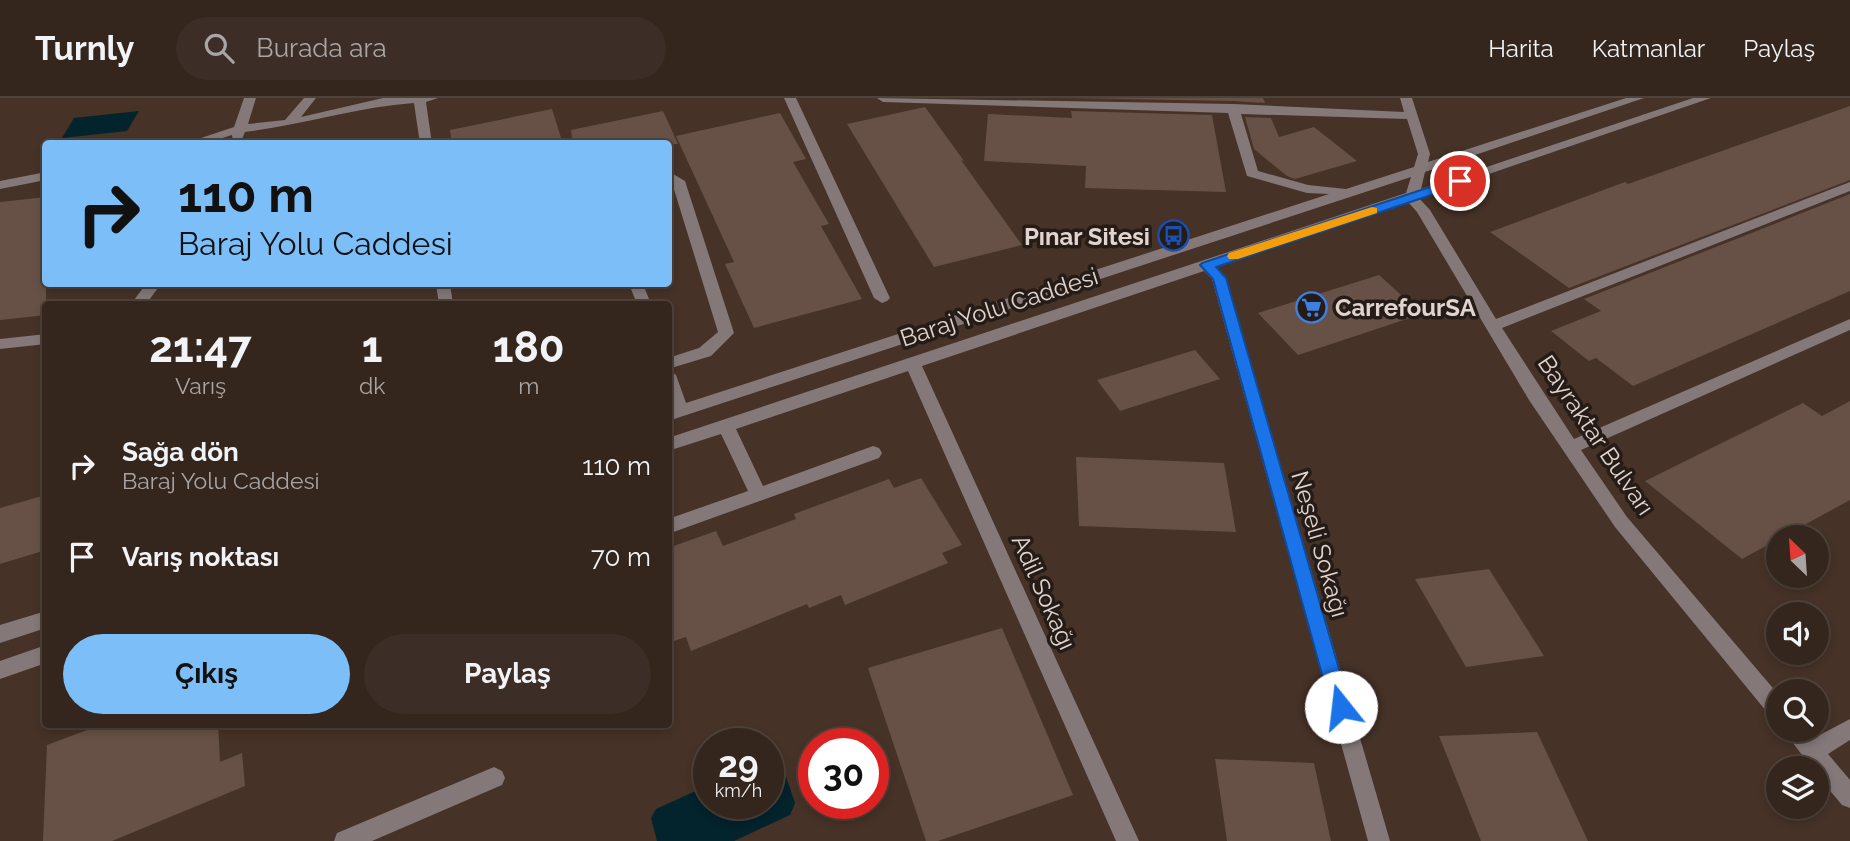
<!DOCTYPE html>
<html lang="tr">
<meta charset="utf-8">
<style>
:root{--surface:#34261d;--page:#3c2e26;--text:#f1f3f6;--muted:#a9a5a4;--line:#4e433b;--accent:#7bbef8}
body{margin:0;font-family:Raleway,sans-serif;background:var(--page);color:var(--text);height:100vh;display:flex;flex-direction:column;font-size:26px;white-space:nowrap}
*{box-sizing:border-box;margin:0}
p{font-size:23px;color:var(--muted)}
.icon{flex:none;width:38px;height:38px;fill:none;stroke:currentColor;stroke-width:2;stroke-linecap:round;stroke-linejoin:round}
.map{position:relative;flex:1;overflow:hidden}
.drawer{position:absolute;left:42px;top:203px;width:630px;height:427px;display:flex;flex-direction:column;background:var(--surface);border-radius:7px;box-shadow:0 4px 10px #0003,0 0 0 2px var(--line)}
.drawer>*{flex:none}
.hud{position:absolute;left:42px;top:42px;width:630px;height:147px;border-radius:7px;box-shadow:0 4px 10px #0003,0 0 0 2px var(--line);background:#7bbef8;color:#111;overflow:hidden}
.needle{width:46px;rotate:335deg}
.tools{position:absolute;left:1766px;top:427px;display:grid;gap:14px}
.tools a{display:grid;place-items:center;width:63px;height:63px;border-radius:50%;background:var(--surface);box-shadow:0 4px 10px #0003,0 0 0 2px var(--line);font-size:35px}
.speed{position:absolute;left:693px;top:630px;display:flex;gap:14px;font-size:35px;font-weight:700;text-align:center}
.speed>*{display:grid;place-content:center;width:91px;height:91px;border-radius:50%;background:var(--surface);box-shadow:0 4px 10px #0003,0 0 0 2px var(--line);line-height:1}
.speed small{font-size:18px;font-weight:400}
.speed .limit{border:10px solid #d22;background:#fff;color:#111}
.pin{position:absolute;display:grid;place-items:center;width:60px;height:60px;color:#fff;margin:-30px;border:4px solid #fff;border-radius:50%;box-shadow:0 2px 7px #0007}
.me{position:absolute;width:77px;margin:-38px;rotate:344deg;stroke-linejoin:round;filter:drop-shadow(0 0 5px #0008)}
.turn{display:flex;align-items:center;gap:24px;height:147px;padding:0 21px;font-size:32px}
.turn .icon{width:91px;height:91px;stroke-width:2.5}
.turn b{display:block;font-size:49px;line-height:60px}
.eta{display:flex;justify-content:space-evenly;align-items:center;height:119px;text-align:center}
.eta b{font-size:42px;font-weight:700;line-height:49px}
.cta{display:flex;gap:14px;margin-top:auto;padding:14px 21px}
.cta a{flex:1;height:80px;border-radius:42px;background:var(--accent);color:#111;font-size:28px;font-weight:700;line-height:80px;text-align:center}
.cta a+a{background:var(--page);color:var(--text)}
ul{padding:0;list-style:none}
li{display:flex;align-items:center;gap:21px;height:91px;padding:0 21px}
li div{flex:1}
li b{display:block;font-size:26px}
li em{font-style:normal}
header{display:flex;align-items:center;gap:42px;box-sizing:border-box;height:98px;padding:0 35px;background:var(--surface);border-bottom:2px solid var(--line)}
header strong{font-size:33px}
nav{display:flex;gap:38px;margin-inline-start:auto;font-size:24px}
.search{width:490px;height:63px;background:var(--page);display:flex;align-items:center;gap:18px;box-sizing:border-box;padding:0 24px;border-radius:38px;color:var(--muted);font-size:26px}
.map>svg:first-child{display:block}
.water{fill:#03232d}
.building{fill:#675146}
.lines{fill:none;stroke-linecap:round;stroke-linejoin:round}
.minor{fill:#847879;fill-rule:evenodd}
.route{fill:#1a73e8;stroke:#114b97;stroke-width:2}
.slow{fill:#f59e0b}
.labels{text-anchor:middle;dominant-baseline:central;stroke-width:7;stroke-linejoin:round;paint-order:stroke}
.poi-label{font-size:24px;font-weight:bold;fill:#e1d3cd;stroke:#251c17;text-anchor:end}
.street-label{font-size:24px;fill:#e1d3cd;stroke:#251c17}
</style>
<header>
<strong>Turnly</strong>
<div class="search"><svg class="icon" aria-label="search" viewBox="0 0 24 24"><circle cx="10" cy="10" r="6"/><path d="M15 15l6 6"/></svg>Burada ara</div>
<nav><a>Harita</a><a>Katmanlar</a><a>Paylaş</a></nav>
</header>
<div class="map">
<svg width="1850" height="743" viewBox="0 0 1850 743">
<rect width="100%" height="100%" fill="#463227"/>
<path class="water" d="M 139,13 L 127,33 L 62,40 L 74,20 Z
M 770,660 L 781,664 L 795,705 L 790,717 L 734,743 L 657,743 L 651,720 L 656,711 L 709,687 L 709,705 L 768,705 Z"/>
<path class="building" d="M 1069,0 L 1263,0 L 1265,5 L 1233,3 Z
M 1850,8 L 1850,82 L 1569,190 L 1490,134 L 1625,84 L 1628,86 Z
M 925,9 L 964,63 L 961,62 L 1022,147 L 934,169 L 847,26 Z
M 552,11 L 563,46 L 452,46 L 450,32 Z
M 663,13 L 678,46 L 573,46 L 571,32 Z
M 1071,13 L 1212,17 L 1226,94 L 1085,90 L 1086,68 L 984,63 L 988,16 L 1072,20 Z
M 780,15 L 806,61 L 793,64 L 829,126 L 821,128 L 862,201 L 754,230 L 725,166 L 734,164 L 676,38 Z
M 1245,19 L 1271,20 L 1279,39 L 1314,29 L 1357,63 L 1295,81 L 1287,78 L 1254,51 Z
M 1850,96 L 1850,193 L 1633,288 L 1596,260 L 1589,263 L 1551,233 L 1601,213 L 1584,201 Z
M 46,99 L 46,217 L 0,222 L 0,104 Z
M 1379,177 L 1422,216 L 1298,257 L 1258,215 Z
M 1195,252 L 1220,281 L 1120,313 L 1097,282 Z
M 1850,303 L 1850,402 L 1742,461 L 1645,383 L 1803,305 L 1822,318 Z
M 1076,359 L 1224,365 L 1236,434 L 1079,428 Z
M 921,380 L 962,447 L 942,455 L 948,465 L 845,507 L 841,497 L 809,510 L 807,506 L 691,553 L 686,539 L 668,545 L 668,450 L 716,433 L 723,448 L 796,421 L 794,416 L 889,381 L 894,390 Z
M 46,397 L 46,452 L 0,466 L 0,410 Z
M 1489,471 L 1544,558 L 1466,569 L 1415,481 Z
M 1002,530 L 1073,697 L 938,743 L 926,743 L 868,570 Z
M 103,626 L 218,626 L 220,664 L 242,655 L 245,688 L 112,743 L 43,743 L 47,647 Z
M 1537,634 L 1588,743 L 1481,743 L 1439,638 Z
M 1215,661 L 1314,665 L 1331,743 L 1227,743 Z"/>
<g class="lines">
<path class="minor" d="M 244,0 L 256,0 L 248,26 L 285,22 L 304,0 L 316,0 L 301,19 L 383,0 L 438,0 L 426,4 L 432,46 L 420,46 L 414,5 C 357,9 302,27 245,34 L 241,43 L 233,43 L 232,37 L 204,46 L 183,46 L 234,29 Z
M 784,0 L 796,0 L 890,200 L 887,203 L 882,205 L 874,200 Z
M 877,0 L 1233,6 L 1404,14 L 1400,0 L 1412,0 L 1430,56 L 1428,64 L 1626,0 L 1644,0 L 1425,74 L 1421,91 L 1693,0 L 1711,0 L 1419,100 L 1430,112 L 1496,221 L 1850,84 L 1850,93 L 1502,230 L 1574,341 L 1850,221 L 1850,232 L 1581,352 L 1627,419 L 1778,596 L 1778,622 L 1771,619 L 1615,429 L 1529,302 L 1417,114 L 1408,104 L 1217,169 L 1226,180 L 1390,743 L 1368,743 L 1212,181 L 1204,173 L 922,268 L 1139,743 L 1116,743 L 908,273 L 736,331 L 763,388 L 873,348 L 879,350 L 882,355 L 879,360 L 668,436 L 668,421 L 748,393 L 721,336 L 668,353 L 668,340 L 1406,95 L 1411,79 L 668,323 L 668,311 L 671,310 L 668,301 L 668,271 L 676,277 L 686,305 L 1329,96 L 1307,95 L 1247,78 L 1228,15 L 883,4 ZM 1241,16 L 1407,21 L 1418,56 L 1414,69 L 1346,91 L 1308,87 L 1258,73 Z
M 668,73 L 685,83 L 734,235 L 711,258 L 668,271 L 668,260 L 699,250 L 718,234 L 672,85 L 668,83 Z
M 46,74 L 46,82 L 0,91 L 0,83 Z
M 146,186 L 161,186 L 146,206 L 131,206 Z
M 436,186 L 450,186 L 453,206 L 439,206 Z
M 629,186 L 643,186 L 651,206 L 637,206 Z
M 46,236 L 46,246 L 0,251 L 0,241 Z
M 46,513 L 46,530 L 0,545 L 0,527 Z
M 46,547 L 46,565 L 0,581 L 0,563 Z
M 1850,621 L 1850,642 L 1828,656 L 1850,682 L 1850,710 L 1842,707 L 1816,676 L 1816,670 L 1812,670 L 1783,632 L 1807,632 L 1814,640 Z
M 494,669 L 502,673 L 505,680 L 502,687 L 372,743 L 334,743 L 337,735 Z"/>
</g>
<path class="route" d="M 1460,79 L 1464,80 L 1464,86 L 1216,169 L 1226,180 L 1350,609 L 1348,615 L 1341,618 L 1334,615 L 1331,609 L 1213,181 L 1200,167 L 1202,165 Z"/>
<path class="slow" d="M 1372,109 L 1377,110 L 1377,115 L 1238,161 L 1229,161 L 1227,158 L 1229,155 Z"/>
<defs>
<symbol id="bus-ring" viewBox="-11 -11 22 22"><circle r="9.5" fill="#251c17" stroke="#1a4fb4" stroke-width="1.5"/><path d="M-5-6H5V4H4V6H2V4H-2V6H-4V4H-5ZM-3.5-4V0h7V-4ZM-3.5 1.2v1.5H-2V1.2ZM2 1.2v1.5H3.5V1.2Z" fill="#1a4fb4"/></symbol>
<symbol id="supermarket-ring" viewBox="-11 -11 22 22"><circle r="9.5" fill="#251c17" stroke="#3f7fe0" stroke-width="1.5"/><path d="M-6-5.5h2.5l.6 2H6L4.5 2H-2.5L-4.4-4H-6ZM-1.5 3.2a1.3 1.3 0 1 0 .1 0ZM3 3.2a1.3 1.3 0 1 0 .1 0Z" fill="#3f7fe0"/></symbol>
</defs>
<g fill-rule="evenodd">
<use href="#bus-ring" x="1156" y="120" width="35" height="35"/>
<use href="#supermarket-ring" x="1294" y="192" width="35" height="35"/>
</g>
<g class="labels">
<g class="poi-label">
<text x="1150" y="138">Pınar Sitesi</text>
<text x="1335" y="209" text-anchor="start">CarrefourSA</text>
</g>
<g class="street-label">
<text transform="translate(999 209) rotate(-18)">Baraj Yolu Caddesi</text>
<text transform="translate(1596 337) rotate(56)">Bayraktar Bulvarı</text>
<text transform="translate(1320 446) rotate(74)">Neşeli Sokağı</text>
<text transform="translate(1044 494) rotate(66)">Adil Sokağı</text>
</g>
</g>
</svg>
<div class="tools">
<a><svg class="needle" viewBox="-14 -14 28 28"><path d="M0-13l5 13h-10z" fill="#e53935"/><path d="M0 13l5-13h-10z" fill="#a9a5a4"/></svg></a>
<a><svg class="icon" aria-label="sound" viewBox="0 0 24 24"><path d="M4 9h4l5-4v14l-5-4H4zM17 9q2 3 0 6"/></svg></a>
<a><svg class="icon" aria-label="search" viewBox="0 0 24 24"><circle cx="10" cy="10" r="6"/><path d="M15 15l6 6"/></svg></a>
<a><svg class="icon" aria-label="layers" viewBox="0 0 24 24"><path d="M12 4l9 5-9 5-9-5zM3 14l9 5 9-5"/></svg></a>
</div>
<div class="speed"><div>29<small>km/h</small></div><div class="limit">30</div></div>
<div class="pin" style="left:1460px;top:83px;background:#d93025"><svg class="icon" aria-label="arrive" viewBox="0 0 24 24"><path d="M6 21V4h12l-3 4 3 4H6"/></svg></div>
<svg class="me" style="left:1341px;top:609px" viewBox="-20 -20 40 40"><circle r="19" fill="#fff"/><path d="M0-13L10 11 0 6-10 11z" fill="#1a73e8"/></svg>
<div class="hud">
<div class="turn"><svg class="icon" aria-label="right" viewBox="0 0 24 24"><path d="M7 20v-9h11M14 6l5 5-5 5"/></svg><div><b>110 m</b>Baraj Yolu Caddesi</div></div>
</div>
<section class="drawer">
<div class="eta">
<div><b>21:47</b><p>Varış</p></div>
<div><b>1</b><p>dk</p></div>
<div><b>180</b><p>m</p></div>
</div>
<ul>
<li><svg class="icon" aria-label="right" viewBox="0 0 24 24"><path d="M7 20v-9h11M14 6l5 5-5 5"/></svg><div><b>Sağa dön</b><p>Baraj Yolu Caddesi</p></div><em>110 m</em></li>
<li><svg class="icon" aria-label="arrive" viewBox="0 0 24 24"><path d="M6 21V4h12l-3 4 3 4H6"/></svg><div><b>Varış noktası</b></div><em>70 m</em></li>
</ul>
<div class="cta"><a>Çıkış</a><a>Paylaş</a></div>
</section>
</div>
